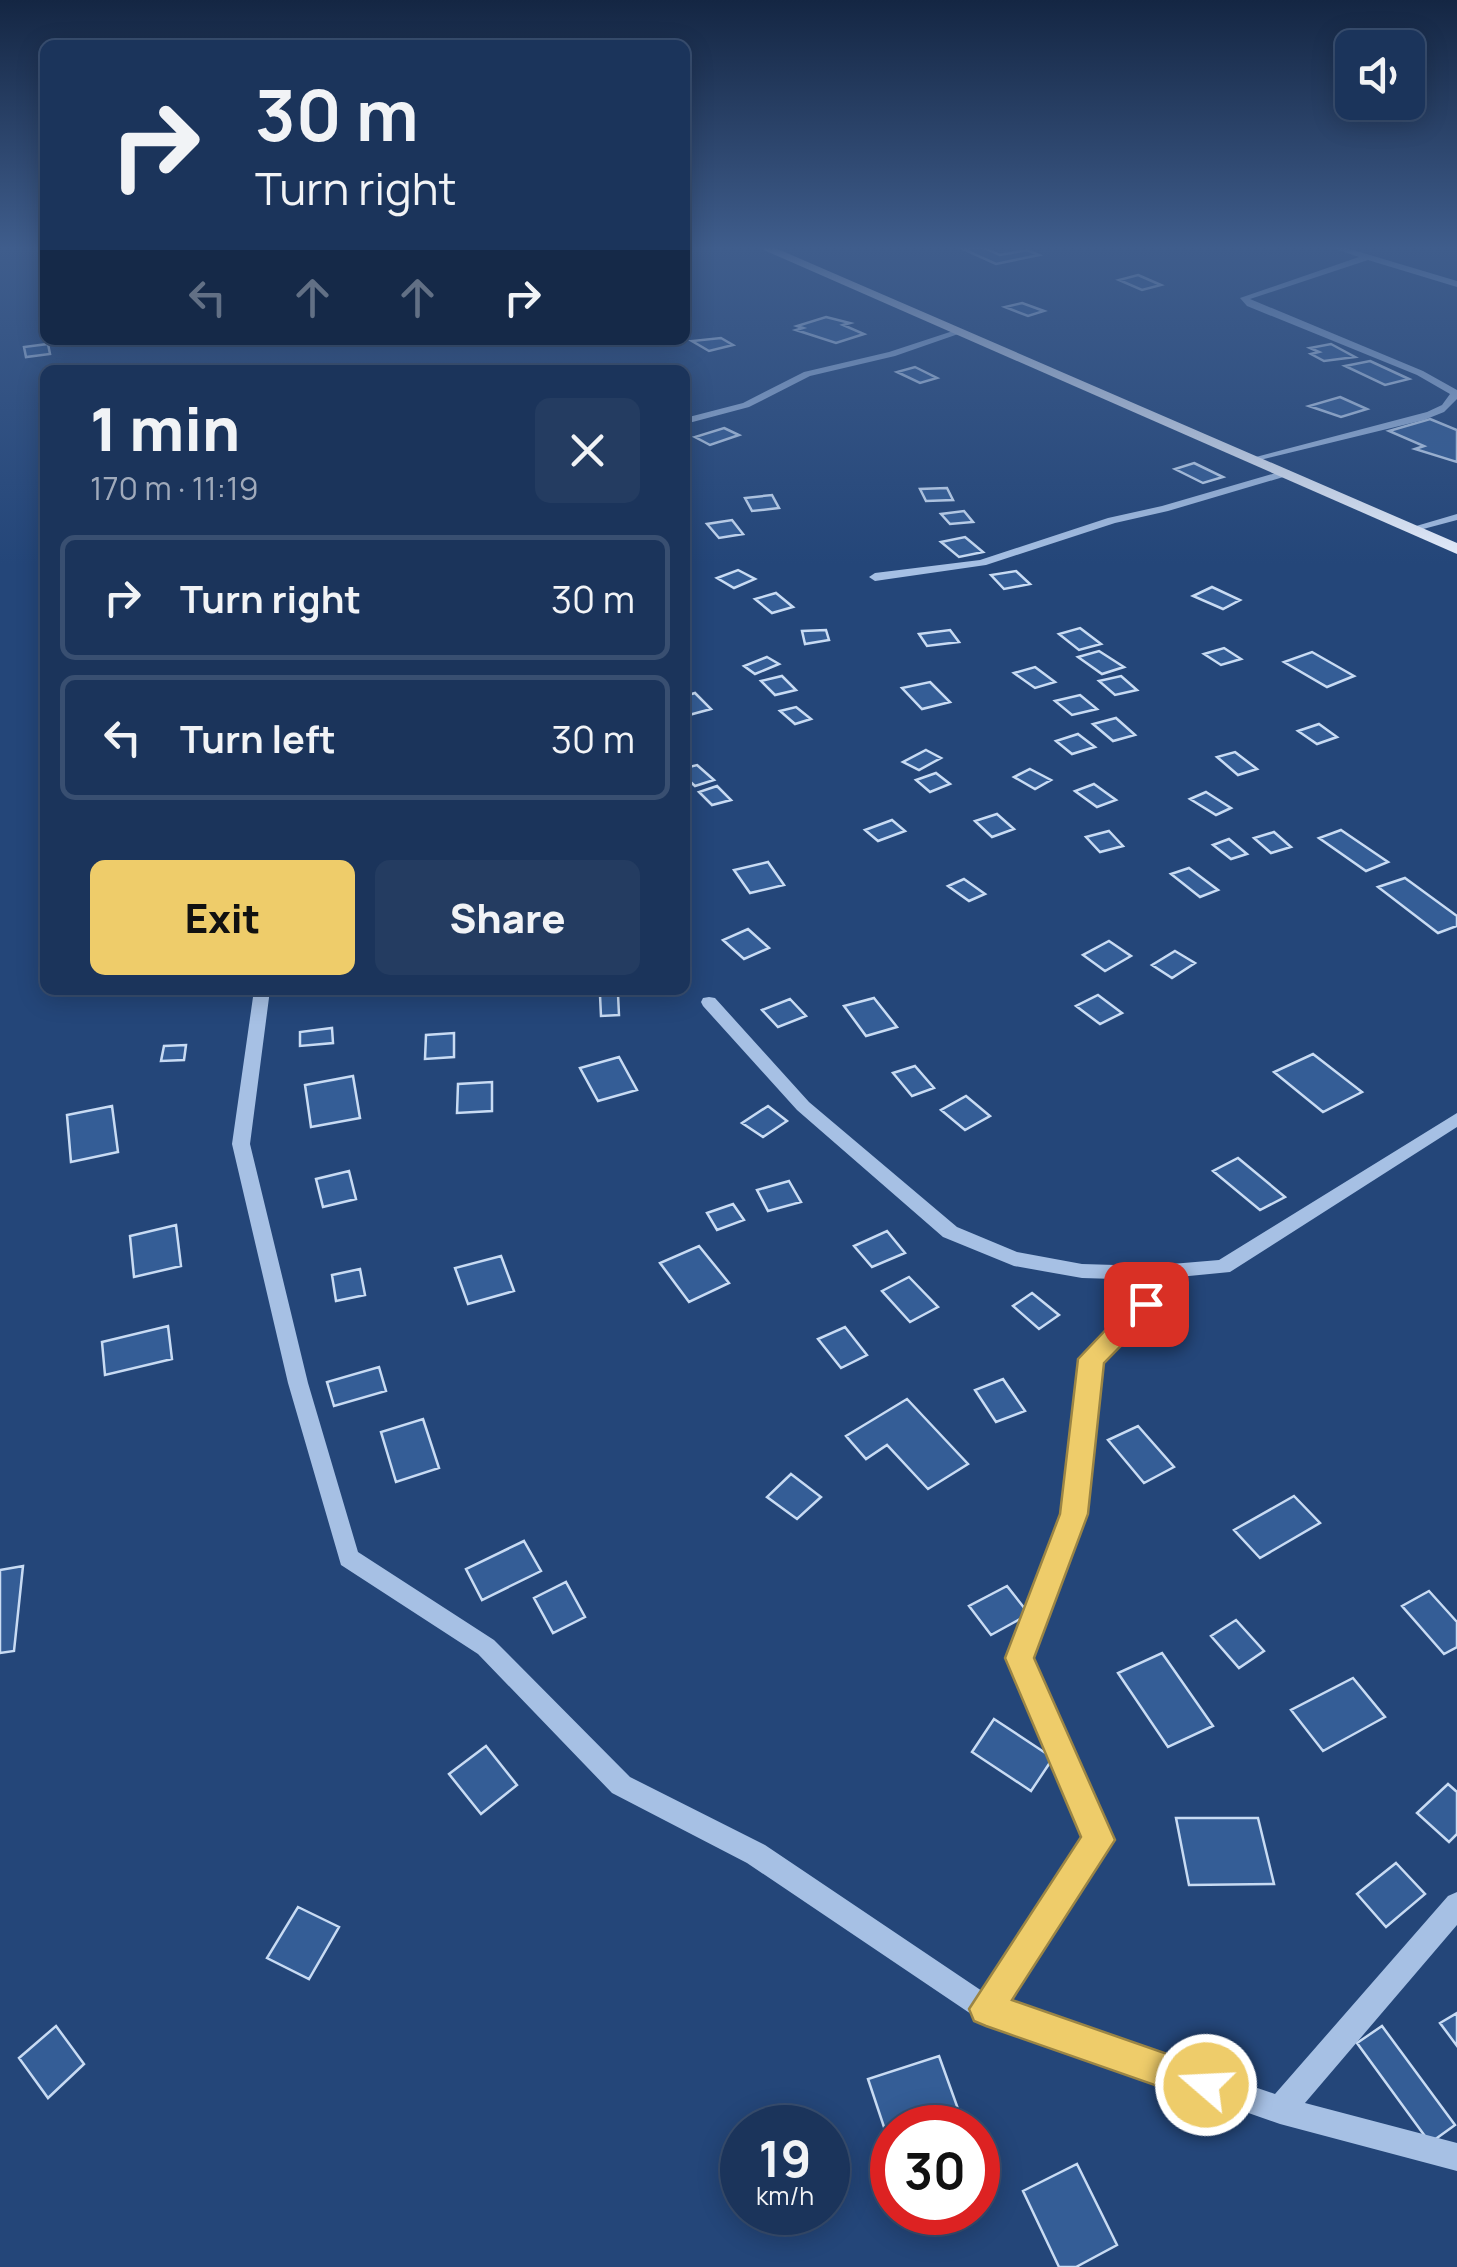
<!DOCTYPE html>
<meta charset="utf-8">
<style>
:root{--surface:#1b345b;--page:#243c61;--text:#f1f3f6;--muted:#a0aabb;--line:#394f71;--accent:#eecc6a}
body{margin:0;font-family:Manrope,sans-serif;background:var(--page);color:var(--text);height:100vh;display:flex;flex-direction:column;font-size:38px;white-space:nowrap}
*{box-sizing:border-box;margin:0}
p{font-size:32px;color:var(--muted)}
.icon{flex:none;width:55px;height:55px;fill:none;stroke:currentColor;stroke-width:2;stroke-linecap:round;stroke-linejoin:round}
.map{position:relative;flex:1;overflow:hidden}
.panel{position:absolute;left:40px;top:365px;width:650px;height:630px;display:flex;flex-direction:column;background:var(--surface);border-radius:15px;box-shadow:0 5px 25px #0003,0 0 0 2px var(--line)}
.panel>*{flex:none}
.guide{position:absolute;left:40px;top:40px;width:650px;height:305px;border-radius:15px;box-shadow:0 5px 25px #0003,0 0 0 2px var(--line);background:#1b345b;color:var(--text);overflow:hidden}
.fabs{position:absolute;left:1335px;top:30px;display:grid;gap:20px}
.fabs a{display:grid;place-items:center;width:90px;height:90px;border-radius:15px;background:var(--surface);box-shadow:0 5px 25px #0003,0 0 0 2px var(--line);font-size:50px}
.speed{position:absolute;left:720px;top:2105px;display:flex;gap:20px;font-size:50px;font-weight:700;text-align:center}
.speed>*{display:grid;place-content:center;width:130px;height:130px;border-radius:50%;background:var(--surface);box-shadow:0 5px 25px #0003,0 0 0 2px var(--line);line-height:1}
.speed small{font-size:25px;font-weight:400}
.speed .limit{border:15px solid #d22;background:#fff;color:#111}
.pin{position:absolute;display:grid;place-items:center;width:85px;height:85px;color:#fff;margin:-42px;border-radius:20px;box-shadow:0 5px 15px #0006}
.me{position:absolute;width:110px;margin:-55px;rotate:289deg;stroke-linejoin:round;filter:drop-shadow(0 0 8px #0008)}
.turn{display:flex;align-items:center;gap:35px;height:210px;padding:0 50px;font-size:45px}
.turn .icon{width:130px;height:130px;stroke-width:2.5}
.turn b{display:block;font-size:70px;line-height:85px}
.lanes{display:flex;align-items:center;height:95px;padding:0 50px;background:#0003;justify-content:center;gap:50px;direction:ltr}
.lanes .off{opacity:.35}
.round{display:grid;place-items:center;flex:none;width:105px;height:105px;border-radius:15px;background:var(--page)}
.head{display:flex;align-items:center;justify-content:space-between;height:170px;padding:0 50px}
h1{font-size:60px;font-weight:800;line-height:75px}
.button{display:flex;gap:20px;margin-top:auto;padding:20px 50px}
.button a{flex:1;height:115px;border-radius:15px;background:var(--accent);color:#111;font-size:40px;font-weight:800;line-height:115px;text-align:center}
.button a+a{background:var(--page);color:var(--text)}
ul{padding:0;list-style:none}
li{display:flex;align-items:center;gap:30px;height:125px;margin:0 20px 15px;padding:0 30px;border:5px solid var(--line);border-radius:15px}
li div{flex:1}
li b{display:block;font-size:38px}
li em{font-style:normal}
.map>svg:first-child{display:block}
.building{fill:#345d96;stroke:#c8dbf3;stroke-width:2.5}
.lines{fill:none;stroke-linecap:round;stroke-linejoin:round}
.minor{fill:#a6c0e4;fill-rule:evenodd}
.major{fill:#e6eefc;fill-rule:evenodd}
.route{fill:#eecc6a;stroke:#9b8545;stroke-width:2.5}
</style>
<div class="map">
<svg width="1457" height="2267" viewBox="0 0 1457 2267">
<rect width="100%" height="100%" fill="#244679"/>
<path class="building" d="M 982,247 L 1000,255 L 1027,250 L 1039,255 L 996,264 L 963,249 Z
M 1138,275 L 1161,285 L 1142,290 L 1119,280 Z
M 1022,303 L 1044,311 L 1028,316 L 1005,307 Z
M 826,317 L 850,323 L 843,325 L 864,334 L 836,343 L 796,330 L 803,328 L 797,326 Z
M 721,338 L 733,345 L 709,351 L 692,341 Z
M 48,344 L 50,354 L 26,357 L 24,347 Z
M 1331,344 L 1355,357 L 1324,361 L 1311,354 L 1319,352 L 1310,348 Z
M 1370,361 L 1409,379 L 1385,385 L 1345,366 Z
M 915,367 L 937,378 L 920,383 L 897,372 Z
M 1340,397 L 1367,409 L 1341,417 L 1309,406 Z
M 1430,419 L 1457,430 L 1457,462 L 1415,449 L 1424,446 L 1389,431 Z
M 724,428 L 739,435 L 710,445 L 695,437 Z
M 1194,463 L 1223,477 L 1203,483 L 1175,469 Z
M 947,488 L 953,500 L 926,501 L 920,489 Z
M 772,495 L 779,508 L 752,511 L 745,498 Z
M 964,511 L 973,522 L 950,524 L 941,514 Z
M 732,520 L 743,534 L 719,538 L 707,524 Z
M 965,537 L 983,552 L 959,557 L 941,542 Z
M 738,570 L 755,579 L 734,588 L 717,578 Z
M 1016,571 L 1030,584 L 1004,589 L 991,575 Z
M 1212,587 L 1240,600 L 1223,609 L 1193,596 Z
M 776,593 L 793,607 L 772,613 L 755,599 Z
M 1080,628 L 1101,644 L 1079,650 L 1059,634 Z
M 826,630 L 829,640 L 805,644 L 802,631 Z
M 950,630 L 959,642 L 927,646 L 919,634 Z
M 1224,648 L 1241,659 L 1221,665 L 1204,654 Z
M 1099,651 L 1124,667 L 1102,674 L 1078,657 Z
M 1312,652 L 1354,676 L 1327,687 L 1284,662 Z
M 767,657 L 779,664 L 755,674 L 744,666 Z
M 1035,667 L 1055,682 L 1035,688 L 1014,673 Z
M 782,676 L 796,690 L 775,695 L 761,681 Z
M 1121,676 L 1137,690 L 1115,695 L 1099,681 Z
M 930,682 L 950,702 L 922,709 L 902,688 Z
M 695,693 L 711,709 L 689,715 L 685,710 L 685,696 Z
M 1080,695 L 1097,709 L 1072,715 L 1055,701 Z
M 796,707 L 811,719 L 795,724 L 780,711 Z
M 1116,718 L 1135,735 L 1113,741 L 1093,724 Z
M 1319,724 L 1337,737 L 1317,744 L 1298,731 Z
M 1078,734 L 1095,747 L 1072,754 L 1056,741 Z
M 926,750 L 941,758 L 919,770 L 903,762 Z
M 1235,752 L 1257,769 L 1238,775 L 1217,757 Z
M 697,765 L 714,780 L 695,786 L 685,777 L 685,768 Z
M 1030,769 L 1051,780 L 1035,789 L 1014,777 Z
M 936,773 L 950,784 L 930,792 L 916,780 Z
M 1094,784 L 1116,800 L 1097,807 L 1075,791 Z
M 717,786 L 731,800 L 712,805 L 699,792 Z
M 1206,792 L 1231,808 L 1216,815 L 1190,799 Z
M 997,814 L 1014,829 L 992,837 L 975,821 Z
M 892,820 L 905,831 L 878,841 L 865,830 Z
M 1341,830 L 1388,862 L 1366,871 L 1319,838 Z
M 1109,831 L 1123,846 L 1100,852 L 1086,837 Z
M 1274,832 L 1291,847 L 1271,853 L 1254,838 Z
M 1229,839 L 1247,854 L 1231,859 L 1213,845 Z
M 768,862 L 784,885 L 750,893 L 734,870 Z
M 1189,868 L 1218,890 L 1200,897 L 1171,874 Z
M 1405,878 L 1457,916 L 1457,926 L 1438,933 L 1378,887 Z
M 964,879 L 985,894 L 969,901 L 948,886 Z
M 748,929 L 769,948 L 744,959 L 723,940 Z
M 1109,941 L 1131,956 L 1105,971 L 1083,955 Z
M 1175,951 L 1195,963 L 1172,978 L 1152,965 Z
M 618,994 L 619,1015 L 601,1016 L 600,995 Z
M 1098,995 L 1122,1013 L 1100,1024 L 1076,1006 Z
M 874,998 L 897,1027 L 866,1036 L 844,1006 Z
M 790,999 L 806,1016 L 778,1027 L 762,1010 Z
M 332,1028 L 333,1043 L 300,1046 L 300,1032 Z
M 454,1033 L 454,1057 L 425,1059 L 426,1035 Z
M 186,1045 L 184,1060 L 161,1061 L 164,1046 Z
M 1313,1054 L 1362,1092 L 1323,1112 L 1274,1072 Z
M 619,1057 L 637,1090 L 598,1101 L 580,1068 Z
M 915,1066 L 934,1088 L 912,1096 L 893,1073 Z
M 353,1076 L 360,1118 L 311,1127 L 305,1085 Z
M 492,1082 L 492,1111 L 457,1113 L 458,1084 Z
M 966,1096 L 990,1116 L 965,1130 L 941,1110 Z
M 112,1106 L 118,1152 L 71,1162 L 67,1115 Z
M 768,1106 L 787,1121 L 763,1137 L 742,1123 Z
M 1238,1158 L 1285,1197 L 1260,1210 L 1213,1171 Z
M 349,1171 L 356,1199 L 323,1207 L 316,1179 Z
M 789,1181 L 801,1202 L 768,1211 L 757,1190 Z
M 733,1204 L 744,1220 L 717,1230 L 707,1213 Z
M 176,1225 L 181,1266 L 134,1277 L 130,1236 Z
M 887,1231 L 905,1253 L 872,1267 L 854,1246 Z
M 699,1246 L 729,1283 L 689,1302 L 660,1263 Z
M 501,1256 L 514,1291 L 468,1304 L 455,1268 Z
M 360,1269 L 365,1295 L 336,1301 L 332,1275 Z
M 909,1277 L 938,1307 L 910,1322 L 882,1291 Z
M 1032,1293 L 1059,1315 L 1039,1329 L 1013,1306 Z
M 168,1326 L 172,1359 L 105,1375 L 102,1342 Z
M 845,1327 L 867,1355 L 841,1368 L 818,1339 Z
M 379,1367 L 386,1391 L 334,1406 L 327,1382 Z
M 1003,1379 L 1025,1411 L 996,1422 L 975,1390 Z
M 907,1399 L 968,1464 L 928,1489 L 887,1445 L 866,1459 L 846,1436 Z
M 423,1419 L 439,1468 L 396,1482 L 381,1432 Z
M 1138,1426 L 1174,1467 L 1144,1483 L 1108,1440 Z
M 791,1474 L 821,1497 L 797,1519 L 767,1497 Z
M 1294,1496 L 1320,1523 L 1260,1558 L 1234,1530 Z
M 524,1541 L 541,1571 L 482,1600 L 466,1569 Z
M 23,1566 L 14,1651 L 0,1653 L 0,1570 Z
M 566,1582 L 585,1617 L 553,1633 L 534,1598 Z
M 1007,1586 L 1029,1614 L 991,1635 L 969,1606 Z
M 1429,1591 L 1457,1622 L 1457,1647 L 1444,1654 L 1402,1606 Z
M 1236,1620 L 1264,1651 L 1239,1668 L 1211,1636 Z
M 1162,1653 L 1213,1726 L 1168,1747 L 1118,1673 Z
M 1353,1678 L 1385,1717 L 1323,1751 L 1291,1710 Z
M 994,1719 L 1053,1758 L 1031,1791 L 972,1752 Z
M 486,1746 L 517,1785 L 481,1814 L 449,1774 Z
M 1448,1784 L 1457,1792 L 1457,1834 L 1449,1842 L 1417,1813 Z
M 1176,1818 L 1258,1818 L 1274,1884 L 1189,1885 Z
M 1396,1863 L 1425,1894 L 1386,1927 L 1357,1894 Z
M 298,1907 L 339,1927 L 309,1979 L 267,1958 Z
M 1457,2013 L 1457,2046 L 1440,2023 Z
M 56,2026 L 84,2064 L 48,2098 L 19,2058 Z
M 1382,2026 L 1455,2125 L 1430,2143 L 1357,2043 Z
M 939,2056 L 962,2120 L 942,2128 L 892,2128 L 890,2145 L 868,2079 Z
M 1077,2164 L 1117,2245 L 1076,2267 L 1059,2267 L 1023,2191 Z"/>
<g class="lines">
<path class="minor" d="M 1330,247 L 1343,247 L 1457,281 L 1457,287 L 1368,260 L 1250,299 L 1423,371 L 1457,390 L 1457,399 L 1444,412 L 1424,420 L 1252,462 L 1252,458 L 1427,412 L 1442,405 L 1450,394 L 1417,375 L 1247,306 L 1240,298 L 1359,257 Z
M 956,330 L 964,332 L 895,356 L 810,376 L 749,407 L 685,424 L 685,418 L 743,403 L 804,372 L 889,352 Z
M 1286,470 L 1290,471 L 1290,475 L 1168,511 L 1115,523 L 986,565 L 875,581 L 869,577 L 875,573 L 980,560 L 1108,518 L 1162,506 Z
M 1457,514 L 1457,520 L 1412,532 L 1406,529 Z
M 254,990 L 270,990 L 250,1144 L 308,1383 L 358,1552 L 494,1640 L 630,1777 L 765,1845 L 982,1991 L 1086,1838 L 1008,1658 L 1063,1514 L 1081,1359 L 1139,1299 L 1153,1299 L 1156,1304 L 1153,1309 L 1101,1362 L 1085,1514 L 1030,1658 L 1111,1840 L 1006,2002 L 1275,2094 L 1448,1896 L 1457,1892 L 1457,1925 L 1305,2103 L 1457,2143 L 1457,2171 L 1280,2124 L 977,2018 L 747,1863 L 612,1793 L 478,1654 L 341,1565 L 288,1383 L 232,1144 Z
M 709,997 L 715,998 L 809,1102 L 957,1227 L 1017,1252 L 1082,1264 L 1148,1266 L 1219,1260 L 1457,1113 L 1457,1127 L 1230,1272 L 1148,1280 L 1082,1278 L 1014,1266 L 943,1237 L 797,1110 L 703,1006 L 701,1002 L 703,998 Z"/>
<path class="major" d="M 757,247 L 773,247 L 1457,543 L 1457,554 Z"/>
</g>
<linearGradient id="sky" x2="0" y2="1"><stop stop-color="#142643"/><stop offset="0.44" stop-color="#3f5d8c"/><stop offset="1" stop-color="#3f5d8c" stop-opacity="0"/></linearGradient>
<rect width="1457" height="564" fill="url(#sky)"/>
<path class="route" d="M 1146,1294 L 1155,1297 L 1159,1304 L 1155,1311 L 1104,1363 L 1088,1514 L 1034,1658 L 1115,1840 L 1012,2000 L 1219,2072 L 1224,2085 L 1219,2097 L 1206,2103 L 986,2026 L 974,2021 L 969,2009 L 1081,1837 L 1005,1658 L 1060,1514 L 1078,1359 L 1137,1297 Z"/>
</svg>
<div class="fabs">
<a><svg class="icon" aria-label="sound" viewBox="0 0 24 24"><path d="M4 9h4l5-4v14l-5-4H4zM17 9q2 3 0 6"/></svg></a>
</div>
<div class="speed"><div>19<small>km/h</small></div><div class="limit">30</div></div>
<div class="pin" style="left:1146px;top:1304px;background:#d93025"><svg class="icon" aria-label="arrive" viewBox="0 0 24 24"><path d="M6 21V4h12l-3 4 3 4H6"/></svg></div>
<svg class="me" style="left:1206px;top:2085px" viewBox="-20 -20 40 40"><circle r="17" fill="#eecc6a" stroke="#fff" stroke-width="3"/><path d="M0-11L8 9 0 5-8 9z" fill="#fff"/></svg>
<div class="guide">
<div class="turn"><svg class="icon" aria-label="right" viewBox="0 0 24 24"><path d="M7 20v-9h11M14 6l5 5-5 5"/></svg><div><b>30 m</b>Turn right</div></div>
<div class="lanes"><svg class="icon off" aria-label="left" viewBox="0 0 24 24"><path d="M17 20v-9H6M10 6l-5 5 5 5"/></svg><svg class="icon off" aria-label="ahead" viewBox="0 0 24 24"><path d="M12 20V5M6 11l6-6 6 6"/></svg><svg class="icon off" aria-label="ahead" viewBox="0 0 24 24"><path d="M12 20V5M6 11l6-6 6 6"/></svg><svg class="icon" aria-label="right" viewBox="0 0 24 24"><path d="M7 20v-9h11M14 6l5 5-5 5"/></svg></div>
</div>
<section class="panel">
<div class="head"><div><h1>1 min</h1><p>170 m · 11:19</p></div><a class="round"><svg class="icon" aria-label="close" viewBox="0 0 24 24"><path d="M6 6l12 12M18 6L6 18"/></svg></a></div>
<ul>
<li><svg class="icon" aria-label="right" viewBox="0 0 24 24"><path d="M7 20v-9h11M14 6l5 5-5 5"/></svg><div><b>Turn right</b></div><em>30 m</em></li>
<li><svg class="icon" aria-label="left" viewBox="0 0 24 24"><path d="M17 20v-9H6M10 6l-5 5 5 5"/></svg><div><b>Turn left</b></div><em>30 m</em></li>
</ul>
<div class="button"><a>Exit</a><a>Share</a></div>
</section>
</div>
